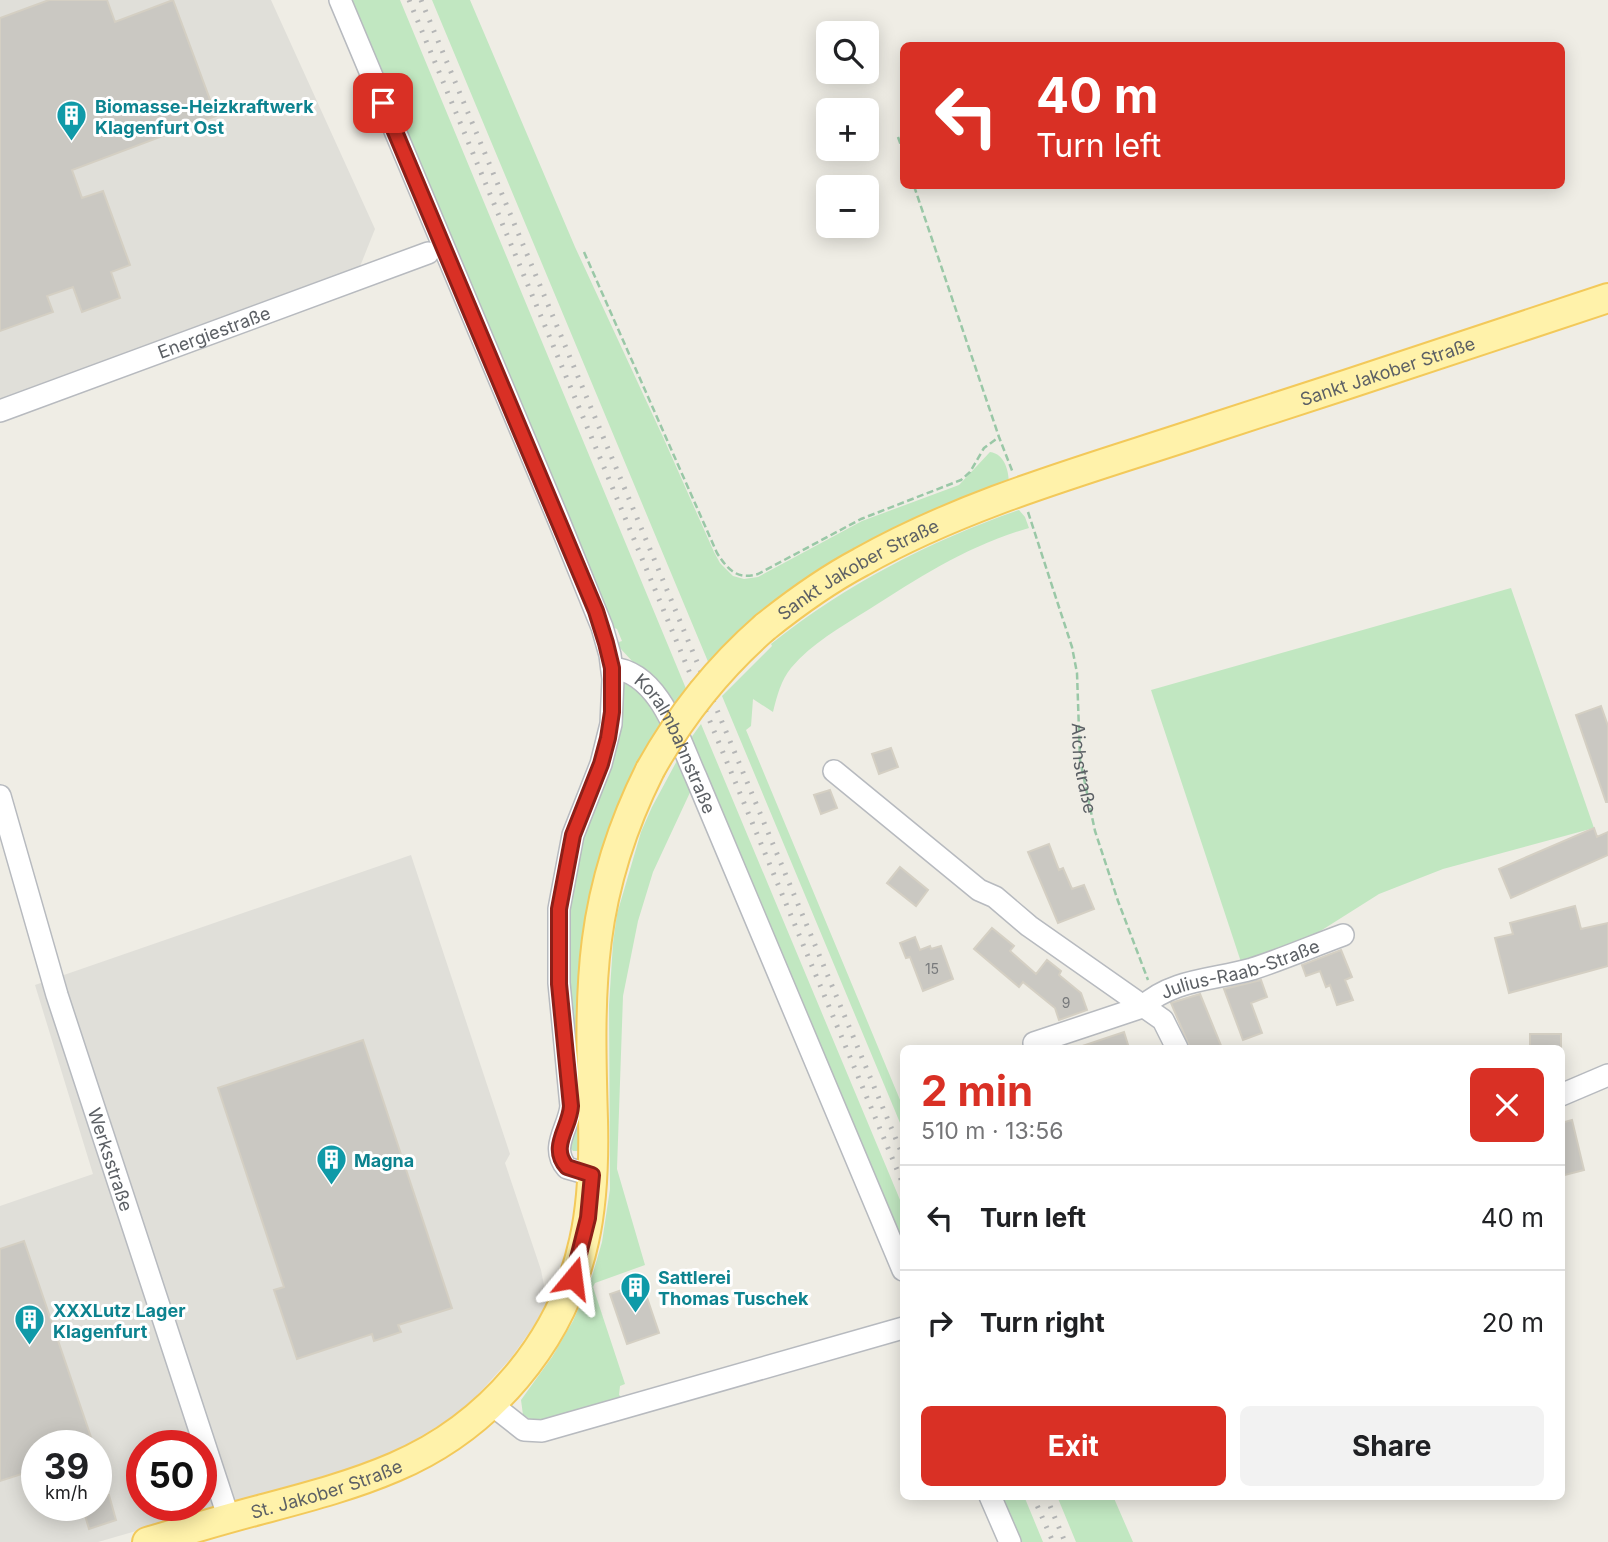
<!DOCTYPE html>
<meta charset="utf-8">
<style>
:root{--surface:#fff;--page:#f2f2f2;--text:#202124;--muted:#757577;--line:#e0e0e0;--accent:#d93025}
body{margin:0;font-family:Inter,sans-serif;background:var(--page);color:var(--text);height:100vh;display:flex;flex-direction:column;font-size:26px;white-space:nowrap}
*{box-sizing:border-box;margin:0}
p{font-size:23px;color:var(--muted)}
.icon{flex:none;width:38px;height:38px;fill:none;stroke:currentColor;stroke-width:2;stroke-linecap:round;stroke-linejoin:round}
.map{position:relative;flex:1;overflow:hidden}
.drawer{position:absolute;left:900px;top:1045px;width:665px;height:455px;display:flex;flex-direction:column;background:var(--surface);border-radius:10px;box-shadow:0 4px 18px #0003}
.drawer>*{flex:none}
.banner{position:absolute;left:900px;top:42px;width:665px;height:147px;border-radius:10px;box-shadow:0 4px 18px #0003;background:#d93025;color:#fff;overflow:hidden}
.buttons{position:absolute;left:816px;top:21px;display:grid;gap:14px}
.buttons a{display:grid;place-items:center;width:63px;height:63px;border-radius:10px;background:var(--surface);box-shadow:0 4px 18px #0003;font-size:35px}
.speed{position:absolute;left:21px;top:1430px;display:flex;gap:14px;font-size:35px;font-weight:700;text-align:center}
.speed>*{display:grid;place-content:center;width:91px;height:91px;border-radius:50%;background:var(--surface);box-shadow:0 4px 18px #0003;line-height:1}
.speed small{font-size:18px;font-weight:400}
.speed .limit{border:10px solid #d22;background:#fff;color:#111}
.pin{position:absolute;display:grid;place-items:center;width:60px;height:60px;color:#fff;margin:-30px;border-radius:14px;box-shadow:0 4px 10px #0006}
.me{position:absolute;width:77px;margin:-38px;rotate:16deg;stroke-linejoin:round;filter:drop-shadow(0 0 5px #0008)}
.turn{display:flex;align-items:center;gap:24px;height:147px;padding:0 21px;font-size:32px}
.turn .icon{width:91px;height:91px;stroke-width:2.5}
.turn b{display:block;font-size:49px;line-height:60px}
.round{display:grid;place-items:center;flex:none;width:74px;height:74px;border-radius:10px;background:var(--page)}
.summary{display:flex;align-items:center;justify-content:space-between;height:119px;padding:0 21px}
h1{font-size:42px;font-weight:700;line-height:52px;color:var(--accent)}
.primary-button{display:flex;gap:14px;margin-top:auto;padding:14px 21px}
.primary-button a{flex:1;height:80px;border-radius:10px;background:var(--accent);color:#fff;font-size:28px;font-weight:700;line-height:80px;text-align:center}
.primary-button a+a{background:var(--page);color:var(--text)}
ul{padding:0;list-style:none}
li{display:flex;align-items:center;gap:21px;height:105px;padding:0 21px;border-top:2px solid var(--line)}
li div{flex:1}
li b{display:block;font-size:26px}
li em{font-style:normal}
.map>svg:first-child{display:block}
.industrial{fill:#e0dfd9;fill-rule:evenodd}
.green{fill:#c1e7c1}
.building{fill:#cac8c2;stroke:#d4cfc3;stroke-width:2}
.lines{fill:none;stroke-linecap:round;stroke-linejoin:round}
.minor-casing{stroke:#b7babf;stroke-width:24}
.major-casing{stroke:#f3c95a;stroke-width:32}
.path{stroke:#9ac8a7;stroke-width:2.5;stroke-dasharray:7 3.5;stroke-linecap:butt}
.minor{stroke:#fff;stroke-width:21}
.major{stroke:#fff2aa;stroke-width:28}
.rail{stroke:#b5b6b6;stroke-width:5;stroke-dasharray:2 9;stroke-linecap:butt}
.major-bridge-casing{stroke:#f3c95a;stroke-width:32;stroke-linecap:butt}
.major-bridge{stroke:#fff2aa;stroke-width:28}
.route-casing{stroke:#8d1f18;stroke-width:18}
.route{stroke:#d93025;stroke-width:12}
.labels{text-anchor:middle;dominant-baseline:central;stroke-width:6;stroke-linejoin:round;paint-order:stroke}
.number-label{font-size:14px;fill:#787a7c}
.culture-label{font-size:18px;font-weight:bold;fill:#0d838f;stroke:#fff;text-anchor:start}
.street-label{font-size:18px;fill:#5c6065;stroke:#fff}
</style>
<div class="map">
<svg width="1608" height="1542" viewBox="0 0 1608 1542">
<rect width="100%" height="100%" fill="#efede5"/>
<path class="industrial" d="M 0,0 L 271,0 L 375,229 L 359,269 L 0,399 Z
M 411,855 L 510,1154 L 505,1163 L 541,1270 L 548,1306 L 511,1358 L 463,1411 L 403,1447 L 358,1467 L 98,1542 L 0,1542 L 0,1206 L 93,1174 L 35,985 ZM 37,1446 L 96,1446 L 96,1505 L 37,1505 ZM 142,1446 L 201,1446 L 201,1505 L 142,1505 Z"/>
<path class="green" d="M 344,0 L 400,0 L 687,691 L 672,710 L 659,690 L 619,647 L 619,642 L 622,641 L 617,629 L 611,627 Z
M 432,0 L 470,0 L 575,247 L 663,437 L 714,552 L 720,563 L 733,576 L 744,579 L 758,577 L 862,521 L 959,485 L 990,452 C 1005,454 1009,471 1009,485 L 709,664 Z
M 1019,510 L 1025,517 L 1029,528 C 969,545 920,577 868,610 C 841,627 812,643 791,668 C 781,680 777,696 773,712 L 753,699 L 751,726 L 746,730 L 903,1107 L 903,1130 L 722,696 L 772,646 L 771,644 C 847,584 928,542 1019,510 Z
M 1511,588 L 1594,828 L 1443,869 L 1379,894 L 1303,942 L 1241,962 L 1151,690 Z
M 622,680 L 638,685 L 665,722 L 634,779 L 580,1151 L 573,1151 L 569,1146 L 564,904 Z
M 701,724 L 903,1207 L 903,1256 L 688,742 Z
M 680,755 L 693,786 L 653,872 L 638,921 L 623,996 L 617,1169 L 645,1265 L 595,1283 L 593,1287 L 625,1384 L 620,1386 L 619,1395 L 624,1399 L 535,1422 L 523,1415 L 521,1400 L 552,1357 L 573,1321 L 591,1280 L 602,1242 L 610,1189 L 609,1005 L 613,943 L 617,914 L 641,832 L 652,807 Z
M 995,1496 L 1024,1496 L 1043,1542 L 1016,1542 Z
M 1057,1496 L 1113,1496 L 1133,1542 L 1076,1542 Z"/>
<path class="building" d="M 49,0 L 107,0 L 115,22 L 173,0 L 216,116 L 72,170 L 82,198 L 103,191 L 130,265 L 111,272 L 120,298 L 82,312 L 73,287 L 47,296 L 53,312 L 0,331 L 0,18 Z
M 1601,706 L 1608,726 L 1608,802 L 1606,802 L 1576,715 Z
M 891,748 L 898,767 L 879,774 L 872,754 Z
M 830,790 L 837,808 L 821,814 L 814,795 Z
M 1594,828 L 1597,837 L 1608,832 L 1608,855 L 1511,898 L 1499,869 Z
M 1049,844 L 1059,870 L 1063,868 L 1072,889 L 1084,885 L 1094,909 L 1058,923 L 1028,852 Z
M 900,867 L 928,890 L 916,906 L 887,883 Z
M 1575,906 L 1581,929 L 1608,923 L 1608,966 L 1509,993 L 1495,938 L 1513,934 L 1510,923 Z
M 992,928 L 1014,946 L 1010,951 L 1036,974 L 1047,960 L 1061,971 L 1059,975 L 1081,993 L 1087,1010 L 1059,1020 L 1055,1008 L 1023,982 L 1019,987 L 974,949 Z
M 915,937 L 920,950 L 930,946 L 931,949 L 941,946 L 953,979 L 923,991 L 910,957 L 906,958 L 900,943 Z
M 1341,950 L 1352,977 L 1345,980 L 1353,1000 L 1337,1005 L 1330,985 L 1326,987 L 1320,971 L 1306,976 L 1302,965 Z
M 1261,980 L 1267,997 L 1251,1003 L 1262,1033 L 1243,1040 L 1224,989 Z
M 1200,994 L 1222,1048 L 1190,1048 L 1171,1003 Z
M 1124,1032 L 1129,1048 L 1083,1048 L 1082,1046 Z
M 1530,1034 L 1561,1034 L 1561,1048 L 1530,1048 Z
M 363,1040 L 452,1308 L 398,1325 L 401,1332 L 374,1341 L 372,1334 L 297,1359 L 274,1290 L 284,1287 L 218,1088 Z
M 1572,1120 L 1584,1170 L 1561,1176 L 1561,1123 Z
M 24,1241 L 94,1446 L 37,1446 L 37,1469 L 0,1481 L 0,1249 Z
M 642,1283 L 659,1333 L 627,1344 L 610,1294 Z
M 109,1495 L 116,1520 L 89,1529 L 82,1505 L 96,1505 L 96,1498 Z"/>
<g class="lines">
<defs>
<g id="minor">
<path d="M 340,0 L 559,521 L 602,627 L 610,655 L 613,679 L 611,724 L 601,764 L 573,835 L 559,909 L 559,983 L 571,1106 C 569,1128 549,1147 567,1168 L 592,1175"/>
<path id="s2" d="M 0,411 L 428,253"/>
<path id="s3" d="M 612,668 C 660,672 679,740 696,777 L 903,1270"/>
<path d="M 834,771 L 979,890 L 995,897 L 1029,926 L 1163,1020 L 1177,1048"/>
<path id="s4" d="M 0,796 L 57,995 L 229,1519"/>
<path id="s5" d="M 1034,1043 L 1142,1007 C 1172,979 1214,980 1252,969 C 1283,959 1313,946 1343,935"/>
<path d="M 1561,1095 L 1608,1075"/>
<path d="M 491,1404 L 524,1430 L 542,1431 L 903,1328"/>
<path d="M 990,1496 L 1010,1542"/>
</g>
<g id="major">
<path id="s6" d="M 765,627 C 795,603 827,580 861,562 C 971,500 1097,467 1216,427 C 1347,385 1477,341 1608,298"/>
<path id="s7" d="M 147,1542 C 184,1531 221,1520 259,1510 C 304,1498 351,1486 395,1467 C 489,1427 562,1342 584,1241 C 593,1201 594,1160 593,1120 C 589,985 588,894 650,770"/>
</g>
</defs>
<use href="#minor" class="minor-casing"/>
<use href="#major" class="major-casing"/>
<g class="path">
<path d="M 898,137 L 903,151"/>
<path d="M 914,186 L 999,437 L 1013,473"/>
<path d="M 584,252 L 717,553 C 728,570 737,580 758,574 L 861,519 L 961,480 L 970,472 L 984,448 L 999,437"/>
<path id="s1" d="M 1028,512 L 1072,647 L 1077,673 L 1080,760 L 1095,831 L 1118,901 L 1148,980"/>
</g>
<use href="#minor" class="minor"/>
<use href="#major" class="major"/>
<path class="rail" d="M 409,0 L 903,1184
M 421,0 L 903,1156
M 1033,1496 L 1053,1542
M 1046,1496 L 1065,1542"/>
<defs>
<path id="major-bridge" d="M 650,770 C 680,716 718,668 765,627"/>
</defs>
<use href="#major-bridge" class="major-bridge-casing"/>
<use href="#major-bridge" class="major-bridge"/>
</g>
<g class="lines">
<defs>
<path id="route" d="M 383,103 L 596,611 L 606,643 L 612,668 L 612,712 L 608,738 L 601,764 L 573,835 L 559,909 L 559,984 L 571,1106 C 570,1128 549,1147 567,1167 L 592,1175 L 588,1218 L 573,1278"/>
</defs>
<use href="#route" class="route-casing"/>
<use href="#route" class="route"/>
</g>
<defs>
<symbol id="building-pin" viewBox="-11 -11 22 30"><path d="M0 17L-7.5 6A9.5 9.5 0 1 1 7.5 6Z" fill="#0f9aa8" stroke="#fff"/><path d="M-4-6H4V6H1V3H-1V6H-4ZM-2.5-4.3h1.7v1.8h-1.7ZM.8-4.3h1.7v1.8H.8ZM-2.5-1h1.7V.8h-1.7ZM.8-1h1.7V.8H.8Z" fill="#fff"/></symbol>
</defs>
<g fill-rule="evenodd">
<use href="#building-pin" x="54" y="98" width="35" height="47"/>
<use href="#building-pin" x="314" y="1142" width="35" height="47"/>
<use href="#building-pin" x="618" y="1270" width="35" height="47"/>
<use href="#building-pin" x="12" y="1302" width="35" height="47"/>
</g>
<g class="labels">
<g class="number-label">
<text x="932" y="968">15</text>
<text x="1066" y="1002">9</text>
</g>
<g class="culture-label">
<text x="95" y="106">Biomasse-Heizkraftwerk<tspan x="95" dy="21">Klagenfurt Ost</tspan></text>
<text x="354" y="1160">Magna</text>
<text x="658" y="1277">Sattlerei<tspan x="658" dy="21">Thomas Tuschek</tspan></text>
<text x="53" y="1310">XXXLutz Lager<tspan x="53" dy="21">Klagenfurt</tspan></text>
</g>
<g class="street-label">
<text stroke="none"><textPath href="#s2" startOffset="228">Energiestraße</textPath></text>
<text stroke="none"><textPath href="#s6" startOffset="677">Sankt Jakober Straße</textPath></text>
<text stroke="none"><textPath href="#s6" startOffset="110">Sankt Jakober Straße</textPath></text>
<text stroke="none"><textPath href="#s3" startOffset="105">Koralmbahnstraße</textPath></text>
<text stroke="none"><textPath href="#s1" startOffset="264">Aichstraße</textPath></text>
<text stroke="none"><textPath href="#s5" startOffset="220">Julius-Raab-Straße</textPath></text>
<text stroke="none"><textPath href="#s4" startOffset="380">Werksstraße</textPath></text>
<text stroke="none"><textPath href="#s7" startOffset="187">St. Jakober Straße</textPath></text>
</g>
</g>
</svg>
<div class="buttons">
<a><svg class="icon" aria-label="search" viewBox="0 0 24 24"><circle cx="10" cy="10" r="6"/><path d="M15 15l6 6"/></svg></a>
<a>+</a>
<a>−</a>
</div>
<div class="speed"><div>39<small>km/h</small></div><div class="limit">50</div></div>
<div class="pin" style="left:383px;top:103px;background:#d93025"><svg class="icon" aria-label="arrive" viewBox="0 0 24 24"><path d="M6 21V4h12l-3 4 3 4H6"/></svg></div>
<svg class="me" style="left:573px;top:1278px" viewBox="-20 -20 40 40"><path d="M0-17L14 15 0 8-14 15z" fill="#d93025" stroke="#fff" stroke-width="4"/></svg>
<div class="banner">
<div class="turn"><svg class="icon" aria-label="left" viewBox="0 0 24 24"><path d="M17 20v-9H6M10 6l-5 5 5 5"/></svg><div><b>40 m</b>Turn left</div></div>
</div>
<section class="drawer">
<div class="summary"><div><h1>2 min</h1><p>510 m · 13:56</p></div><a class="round" style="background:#d93025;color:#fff"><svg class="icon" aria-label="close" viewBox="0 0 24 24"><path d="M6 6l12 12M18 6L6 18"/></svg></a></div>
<ul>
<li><svg class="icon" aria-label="left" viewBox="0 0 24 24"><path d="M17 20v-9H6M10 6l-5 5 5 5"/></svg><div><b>Turn left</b></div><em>40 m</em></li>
<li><svg class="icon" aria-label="right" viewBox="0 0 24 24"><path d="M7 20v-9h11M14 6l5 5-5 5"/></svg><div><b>Turn right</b></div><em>20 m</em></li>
</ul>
<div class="primary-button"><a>Exit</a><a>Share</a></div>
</section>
</div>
